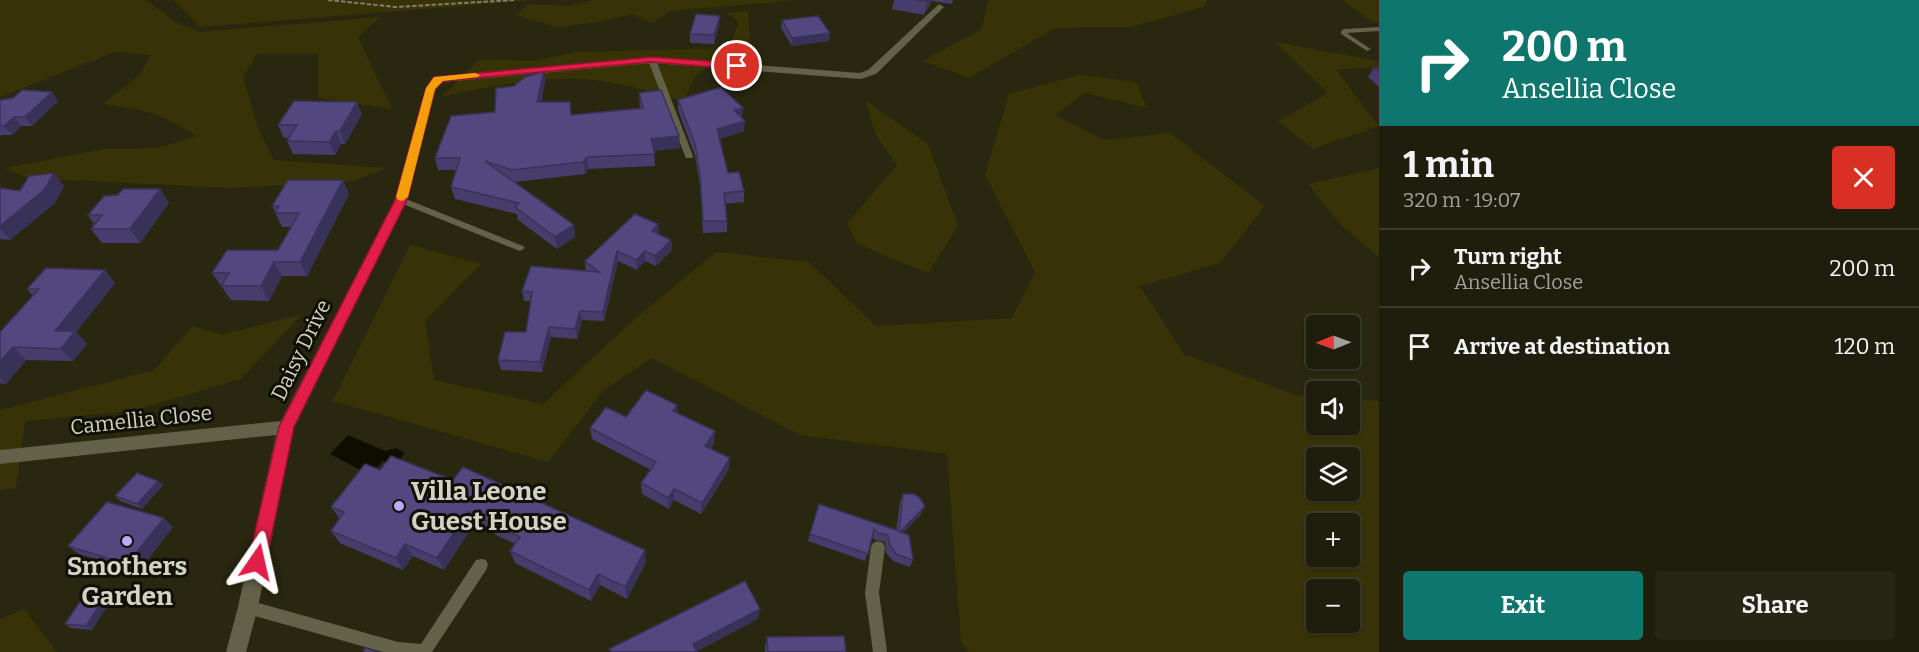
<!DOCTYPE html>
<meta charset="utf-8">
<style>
:root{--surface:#1f1d0b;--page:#272614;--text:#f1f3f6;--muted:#a1a29d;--line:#3c3b2c;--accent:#0f766e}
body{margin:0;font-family:Bitter,serif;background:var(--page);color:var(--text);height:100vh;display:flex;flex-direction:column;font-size:22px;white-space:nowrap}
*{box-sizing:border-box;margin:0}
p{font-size:20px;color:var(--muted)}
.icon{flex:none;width:33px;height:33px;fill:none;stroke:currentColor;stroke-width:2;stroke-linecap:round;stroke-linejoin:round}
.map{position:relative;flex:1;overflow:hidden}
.panel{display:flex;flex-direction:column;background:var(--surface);width:540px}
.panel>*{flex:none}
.hud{background:#0f766e;color:#fff;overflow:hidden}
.needle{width:39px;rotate:269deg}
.controls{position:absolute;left:1306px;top:315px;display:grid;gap:12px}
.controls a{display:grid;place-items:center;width:54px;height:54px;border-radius:6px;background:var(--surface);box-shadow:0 2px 4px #0004,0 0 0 2px var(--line);font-size:30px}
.pin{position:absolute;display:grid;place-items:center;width:51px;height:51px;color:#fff;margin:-26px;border:3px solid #fff;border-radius:50%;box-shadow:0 2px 6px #0007}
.me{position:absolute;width:66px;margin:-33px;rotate:11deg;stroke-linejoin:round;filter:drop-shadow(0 0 4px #0008)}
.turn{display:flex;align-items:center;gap:21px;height:126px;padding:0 24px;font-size:27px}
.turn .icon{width:78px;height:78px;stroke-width:2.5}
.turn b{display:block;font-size:42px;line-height:51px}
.round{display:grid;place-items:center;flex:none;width:63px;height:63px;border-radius:6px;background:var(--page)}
.overview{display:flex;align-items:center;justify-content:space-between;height:102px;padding:0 24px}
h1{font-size:36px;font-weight:700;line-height:45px}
.cta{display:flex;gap:12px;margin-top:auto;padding:12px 24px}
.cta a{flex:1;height:69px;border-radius:6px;background:var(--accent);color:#fff;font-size:24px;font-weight:700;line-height:69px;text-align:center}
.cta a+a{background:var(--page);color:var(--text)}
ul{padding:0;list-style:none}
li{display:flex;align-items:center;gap:18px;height:78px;padding:0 24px;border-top:2px solid var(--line)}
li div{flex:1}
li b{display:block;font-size:22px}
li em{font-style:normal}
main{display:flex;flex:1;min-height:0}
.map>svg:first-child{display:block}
.green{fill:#373306;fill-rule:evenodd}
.water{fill:#0f0d00}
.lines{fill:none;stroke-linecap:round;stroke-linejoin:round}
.path{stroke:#81806d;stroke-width:2;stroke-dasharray:4.5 2;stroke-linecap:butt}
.lane{fill:#636147;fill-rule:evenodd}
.street{fill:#636147;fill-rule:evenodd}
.wall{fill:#473d6c}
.shaded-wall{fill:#393258}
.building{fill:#52477e;stroke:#393258;stroke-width:1.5}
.route{fill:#e11d48;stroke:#92132f;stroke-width:1.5}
.slow{fill:#f59e0b}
.poi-dot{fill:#b8abf7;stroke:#101006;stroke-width:2}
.labels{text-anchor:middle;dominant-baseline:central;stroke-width:6;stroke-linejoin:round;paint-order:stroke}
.street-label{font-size:21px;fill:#d3d2c4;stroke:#101006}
.near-poi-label{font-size:26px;font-weight:bold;fill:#d3d2c4;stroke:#101006;text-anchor:start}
</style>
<main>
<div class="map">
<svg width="1379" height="652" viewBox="0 0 1379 652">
<rect width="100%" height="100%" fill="#29270f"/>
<path class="green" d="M 0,0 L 147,0 L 173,21 L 200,32 L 380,17 L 358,37 L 392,109 L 318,98 L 318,54 L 257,54 L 243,77 L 258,128 L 274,160 L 387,168 L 353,181 L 231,188 L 27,178 L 5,168 L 105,149 L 158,148 L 196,136 C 163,114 142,109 103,104 L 139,75 L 151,55 L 115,52 L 0,97 Z
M 173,0 L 534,0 L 200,27 Z
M 594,0 L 799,0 L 670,11 L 652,23 L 632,14 L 599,22 L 558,27 L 515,15 L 530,4 L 567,6 Z
M 988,0 L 1208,0 L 1204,7 L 1130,27 L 1055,28 L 969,78 L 923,61 L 982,29 Z
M 1342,0 L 1379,0 L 1379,22 L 1373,22 Z
M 748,11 L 750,53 L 721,55 L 694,78 L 684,102 C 646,90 604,77 563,79 C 522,80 481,88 441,97 L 480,59 L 532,61 L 576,52 L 729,48 L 739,22 L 727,13 Z
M 1275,42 L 1379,61 L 1379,67 L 1336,70 L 1379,126 L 1313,149 L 1278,121 L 1328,93 Z
M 1079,75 L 1136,82 L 1147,108 L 1085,93 L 1055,115 L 1104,140 L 1170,133 L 1265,206 L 1220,263 L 1140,286 L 1184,354 L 1296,395 L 1317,397 L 1317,424 L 1350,424 L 1350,399 L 1379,401 L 1379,652 L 969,652 L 961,641 L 947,454 L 800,435 L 652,358 L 603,391 L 548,462 L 333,401 L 410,245 L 481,264 L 425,321 L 434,380 L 543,404 L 638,316 L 716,252 L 809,262 L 876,326 L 1012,318 L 1035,272 L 985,175 L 1009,94 ZM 1317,458 L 1350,458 L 1350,490 L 1317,490 ZM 1317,524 L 1350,524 L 1350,556 L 1317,556 ZM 1317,590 L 1350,590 L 1350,622 L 1317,622 Z
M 865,100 L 928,144 L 958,226 L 928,273 L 857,244 L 847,223 L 897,165 L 876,136 Z
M 1379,168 L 1379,257 L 1342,226 L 1308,184 Z
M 302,314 L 241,379 L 132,411 L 25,421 L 16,488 L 0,490 L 0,410 L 154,370 L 193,326 L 222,335 Z
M 24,609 L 57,652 L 0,652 L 0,619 Z"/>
<path class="water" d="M 348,435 L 385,451 L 396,448 L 405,453 L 394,467 L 383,461 L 365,481 L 364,472 L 330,454 Z"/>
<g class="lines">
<path class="path" d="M 328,0 L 396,7 L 514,0"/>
<path class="lane" d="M 1379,27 L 1379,31 L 1347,33 L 1369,48 L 1371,49 L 1367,51 L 1341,34 L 1341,31 L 1344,29 Z
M 649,58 L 656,60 L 693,156 L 692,158 L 686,158 L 685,156 L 648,60 Z
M 401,197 L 523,246 L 525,248 L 520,251 L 517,250 L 398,202 L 398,198 Z
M 878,541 L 883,543 L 885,547 L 879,593 L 887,652 L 873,652 L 865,593 L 871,547 L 873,543 Z
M 481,559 L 486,560 L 488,565 L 486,570 L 432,652 L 383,652 L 248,614 L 243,612 L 241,607 L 243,602 L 248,600 L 398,642 L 421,644 L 476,560 Z"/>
<path class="street" d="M 939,4 L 944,7 L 942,9 L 876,74 L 861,79 L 652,63 L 443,82 L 436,89 L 407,200 L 294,427 L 258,607 L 246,652 L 226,652 L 238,607 L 276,435 L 0,464 L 0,450 L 281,421 L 395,200 L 426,88 L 433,77 L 652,57 L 860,73 L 868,70 Z"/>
</g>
<path class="wall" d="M 894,0 L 953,0 L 952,4 L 932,1 L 924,15 L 892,9 Z
M 782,20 L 829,41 L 792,46 L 781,28 Z
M 719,25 L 714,44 L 690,43 L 690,34 Z
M 1374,68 L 1379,68 L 1379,87 L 1368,77 Z
M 544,71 L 545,82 L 541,102 L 572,115 L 640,108 L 639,93 L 679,136 L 680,148 L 654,151 L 655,166 L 588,169 L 585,174 L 515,182 L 513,181 L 574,225 L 575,237 L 557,249 L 518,220 L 517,214 L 455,199 L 451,187 L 457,170 L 438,170 L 435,158 L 495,112 L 514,86 Z
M 0,100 L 58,101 L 32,126 L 21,126 L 12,135 L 0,135 Z
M 678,100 L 742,118 L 744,131 L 720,139 L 728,173 L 744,191 L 744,202 L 725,204 L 727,221 L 727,232 L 703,233 L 700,185 L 695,155 L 678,110 Z
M 362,114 L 345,144 L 341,144 L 335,155 L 293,154 L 287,141 L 288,138 L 284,138 L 278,125 Z
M 64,186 L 55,203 L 10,240 L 0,239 L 0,188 L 20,191 Z
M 160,189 L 169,203 L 140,243 L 102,243 L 91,229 L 94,224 L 88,215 Z
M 349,194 L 307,276 L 282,276 L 269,301 L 231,300 L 212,273 L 278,250 L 291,227 L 282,227 L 272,206 Z
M 659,234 L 671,240 L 672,250 L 656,266 L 645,261 L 637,270 L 618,261 L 604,321 L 582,320 L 577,339 L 551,337 L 542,372 L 501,370 L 498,360 L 526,332 L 531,301 L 524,301 L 522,291 L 586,271 L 585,261 Z
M 105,270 L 115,283 L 76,332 L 87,344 L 73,361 L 26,360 L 6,384 L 0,383 L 0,332 L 33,296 L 27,289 Z
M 677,405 L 677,413 L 714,443 L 711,448 L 729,469 L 701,514 L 674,500 L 669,509 L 642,494 L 641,483 L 651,470 L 592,439 L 590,428 L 626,417 Z
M 365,464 L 646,562 L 627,599 L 600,585 L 591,601 L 515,563 L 510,551 L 515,544 L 474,524 L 444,570 L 413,556 L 403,570 L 340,543 L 331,531 L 340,519 L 331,507 Z
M 158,481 L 163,485 L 142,509 L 120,501 L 115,496 Z
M 903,494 L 922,513 L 903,533 L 913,560 L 910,567 L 893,561 L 886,553 L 885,542 L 875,540 L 872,537 L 865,561 L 808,541 L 819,504 L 896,531 L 900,502 Z
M 173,527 L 138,572 L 79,554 L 68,546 Z
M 107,594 L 112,598 L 92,630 L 71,628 L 65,624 Z
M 767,637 L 846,652 L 765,652 L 765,647 Z"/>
<path class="shaded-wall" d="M 928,0 L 932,0 L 924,15 L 927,2 Z
M 720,16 L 719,25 L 714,44 L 714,35 Z
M 830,33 L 829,41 L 792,46 L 792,38 Z
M 544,71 L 545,82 L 539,114 L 537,102 Z
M 52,92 L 58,101 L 32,126 L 25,117 Z
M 357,102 L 362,114 L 345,144 L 340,131 Z
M 743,108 L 742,118 L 734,110 Z
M 14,117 L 21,126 L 12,135 L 4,126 Z
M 745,121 L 744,131 L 717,140 L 717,129 Z
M 336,131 L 341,144 L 335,155 L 329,142 Z
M 679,136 L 680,148 L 651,151 L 651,139 Z
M 587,157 L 588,169 L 585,174 L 583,162 Z
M 54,173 L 64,186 L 55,203 L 10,240 L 0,228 L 0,226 Z
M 343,180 L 349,194 L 307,276 L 300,262 Z
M 160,189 L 169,203 L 140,243 L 130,229 Z
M 658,224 L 659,234 L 652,231 Z
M 574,225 L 575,237 L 557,249 L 555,237 Z
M 671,240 L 672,250 L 656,266 L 655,256 Z
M 617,251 L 618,261 L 604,321 L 603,312 Z
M 645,251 L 645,261 L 637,270 L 636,260 Z
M 274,262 L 282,276 L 269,301 L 261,286 Z
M 105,270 L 115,283 L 76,332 L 87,344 L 73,361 L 61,349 L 55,331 Z
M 580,311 L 582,320 L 577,339 L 575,329 Z
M 549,327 L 551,337 L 542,372 L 540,362 Z
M 13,347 L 26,360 L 6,384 L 0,378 L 0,362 Z
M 677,405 L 678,417 L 673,411 Z
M 715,431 L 714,443 L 705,457 L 705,446 Z
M 730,458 L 729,469 L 701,514 L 702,503 Z
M 158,481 L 163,485 L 142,509 L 137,504 Z
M 674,489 L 674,500 L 669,509 L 668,498 Z
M 925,506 L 922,513 L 897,539 L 900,532 Z
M 468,512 L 474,524 L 444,570 L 437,558 Z
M 164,518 L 173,527 L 138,572 L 127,564 Z
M 405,544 L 413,556 L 403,570 L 396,558 Z
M 645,550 L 646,562 L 627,599 L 625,587 Z
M 598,574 L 600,585 L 591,601 L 589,590 Z
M 107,594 L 112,598 L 92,630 L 86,626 Z
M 760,609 L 758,619 L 696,652 L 693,644 Z"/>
<path class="building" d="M 915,0 L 928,0 L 927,2 Z
M 696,14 L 720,16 L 714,35 L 690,34 Z
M 818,16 L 830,33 L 792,38 L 782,20 Z
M 1374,68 L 1379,68 L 1379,72 Z
M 544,71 L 537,102 L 570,102 L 571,115 L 643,108 L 639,93 L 661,90 L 679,136 L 651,139 L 655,154 L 587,157 L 583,162 L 512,170 L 485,161 L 574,225 L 555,237 L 515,207 L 519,203 L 451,187 L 460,158 L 435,158 L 451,116 L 495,112 L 496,88 L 514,86 L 525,77 Z
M 721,87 L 743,108 L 734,110 L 745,121 L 717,129 L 728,173 L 739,172 L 744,191 L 724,193 L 727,221 L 703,221 L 700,174 L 695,144 L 678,100 Z
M 22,90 L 52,92 L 25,117 L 14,117 L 4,126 L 0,126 L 0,100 L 13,98 Z
M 294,101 L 357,102 L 340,131 L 336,131 L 329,142 L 287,141 L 297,125 L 278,125 Z
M 54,173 L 44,190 L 0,226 L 0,188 L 20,191 L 29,176 Z
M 288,180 L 343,180 L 300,262 L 274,262 L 261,286 L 221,286 L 229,273 L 212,273 L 227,250 L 278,250 L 299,213 L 275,213 L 279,206 L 272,206 Z
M 123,189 L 160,189 L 130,229 L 91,229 L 102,215 L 88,215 L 104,196 L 118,195 Z
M 635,214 L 658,224 L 652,231 L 671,240 L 655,256 L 645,251 L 636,260 L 617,251 L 603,312 L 580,311 L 575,329 L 549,327 L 540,362 L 498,360 L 505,332 L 526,332 L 532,292 L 522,291 L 531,266 L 599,272 L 585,261 Z
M 46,268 L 105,270 L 55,331 L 75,331 L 61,349 L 13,347 L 0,362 L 0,332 L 39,289 L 27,289 Z
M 646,390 L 677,405 L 673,411 L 715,431 L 705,446 L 730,458 L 702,503 L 674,489 L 668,498 L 641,483 L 656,462 L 590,428 L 606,407 L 626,417 Z
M 391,456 L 453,480 L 463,467 L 645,550 L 625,587 L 598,574 L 589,590 L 510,551 L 520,537 L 468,512 L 437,558 L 405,544 L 396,558 L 331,531 L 344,512 L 331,507 L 365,464 L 380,470 Z
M 137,473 L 158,481 L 137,504 L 115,496 Z
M 903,494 L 913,494 L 919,497 L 925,506 L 900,532 L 909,535 L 913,560 L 896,554 L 890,546 L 888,535 L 878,533 L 874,529 L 868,554 L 810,534 L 819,504 L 899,531 Z
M 107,502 L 164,518 L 127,564 L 68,546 Z
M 745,581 L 760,609 L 693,644 L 697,652 L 611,652 L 609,649 Z
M 87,591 L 107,594 L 86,626 L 65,624 Z
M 844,636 L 846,652 L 768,652 L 767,637 Z
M 365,648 L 379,652 L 363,652 Z"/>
<path class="route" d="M 652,57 L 737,63 L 741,66 L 737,69 L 652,62 L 443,81 L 435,89 L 407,200 L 294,427 L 266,562 L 263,567 L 257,570 L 251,567 L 248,562 L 279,427 L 395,200 L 426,88 L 434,77 Z"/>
<path class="slow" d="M 475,73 L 480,75 L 478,77 L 443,81 L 435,89 L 408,197 L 402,201 L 398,200 L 396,197 L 426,88 L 434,77 Z"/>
<g class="poi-dot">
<circle cx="399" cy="506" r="6"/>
<circle cx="127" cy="541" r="6"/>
</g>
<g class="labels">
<g class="street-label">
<text transform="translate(301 350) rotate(-64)">Daisy Drive</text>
<text transform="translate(141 420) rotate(-6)">Camellia Close</text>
</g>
<g class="near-poi-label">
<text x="411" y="491">Villa Leone<tspan x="411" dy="30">Guest House</tspan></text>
<text x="127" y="566" text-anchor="middle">Smothers<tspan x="127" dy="30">Garden</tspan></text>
</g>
</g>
</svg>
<div class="controls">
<a><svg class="needle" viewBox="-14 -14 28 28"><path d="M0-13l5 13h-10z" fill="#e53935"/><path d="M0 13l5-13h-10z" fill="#a1a29d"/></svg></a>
<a><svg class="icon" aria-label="sound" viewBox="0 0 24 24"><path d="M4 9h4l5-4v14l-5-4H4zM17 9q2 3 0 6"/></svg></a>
<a><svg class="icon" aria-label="layers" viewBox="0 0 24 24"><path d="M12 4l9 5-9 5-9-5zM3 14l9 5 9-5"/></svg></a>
<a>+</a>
<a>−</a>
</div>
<div class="pin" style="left:737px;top:66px;background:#d93025"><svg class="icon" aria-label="arrive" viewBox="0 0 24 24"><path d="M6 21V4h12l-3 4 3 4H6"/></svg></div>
<svg class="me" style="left:257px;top:562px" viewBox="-20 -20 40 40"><path d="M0-17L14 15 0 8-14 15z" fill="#e11d48" stroke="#fff" stroke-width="4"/></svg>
</div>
<section class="panel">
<div class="hud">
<div class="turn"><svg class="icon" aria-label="right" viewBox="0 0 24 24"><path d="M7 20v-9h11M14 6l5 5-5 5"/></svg><div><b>200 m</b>Ansellia Close</div></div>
</div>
<div class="overview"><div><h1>1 min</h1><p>320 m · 19:07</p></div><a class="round" style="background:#d93025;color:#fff"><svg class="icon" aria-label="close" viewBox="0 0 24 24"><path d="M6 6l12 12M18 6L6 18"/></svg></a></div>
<ul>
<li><svg class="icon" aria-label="right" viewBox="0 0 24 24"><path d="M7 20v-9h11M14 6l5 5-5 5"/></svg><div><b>Turn right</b><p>Ansellia Close</p></div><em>200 m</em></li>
<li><svg class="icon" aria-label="arrive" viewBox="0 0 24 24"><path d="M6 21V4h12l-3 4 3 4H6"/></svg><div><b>Arrive at destination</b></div><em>120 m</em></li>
</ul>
<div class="cta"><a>Exit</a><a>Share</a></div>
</section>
</main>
